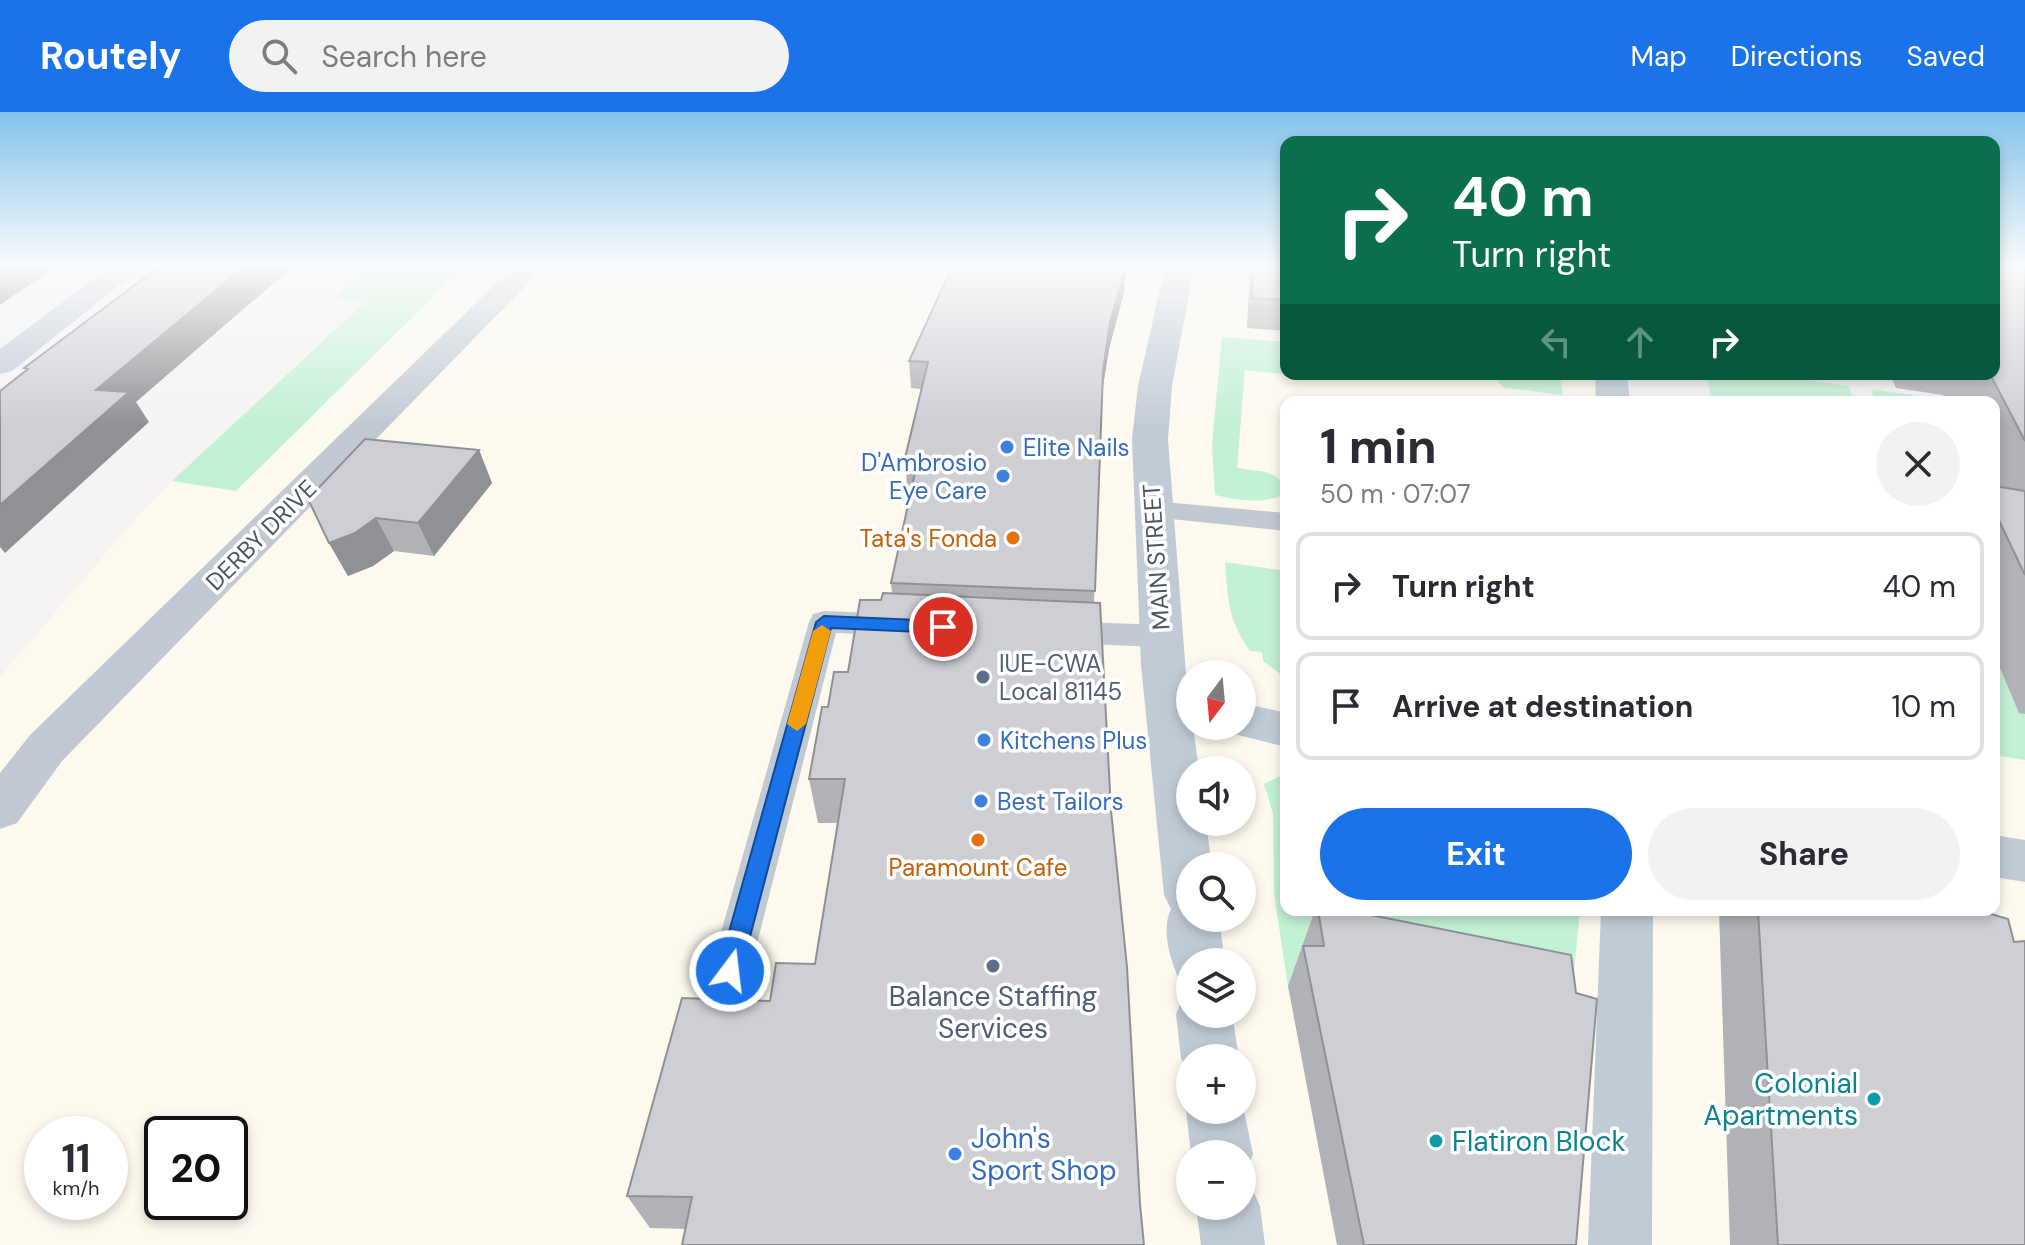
<!DOCTYPE html>
<meta charset="utf-8">
<style>
:root{--surface:#fff;--page:#f2f2f3;--text:#2b2b33;--muted:#7c7c81;--line:#e1e1e2;--accent:#1a73e8}
body{margin:0;font-family:"DM Sans",sans-serif;background:var(--page);color:var(--text);height:100vh;display:flex;flex-direction:column;font-size:30px;white-space:nowrap}
*{box-sizing:border-box;margin:0}
p{font-size:26px;color:var(--muted)}
.icon{flex:none;width:44px;height:44px;fill:none;stroke:currentColor;stroke-width:2;stroke-linecap:round;stroke-linejoin:round}
.map{position:relative;flex:1;overflow:hidden}
.details{position:absolute;left:1280px;top:284px;width:720px;height:520px;display:flex;flex-direction:column;background:var(--surface);border-radius:16px;box-shadow:0 4px 12px #0003}
.details>*{flex:none}
.hud{position:absolute;left:1280px;top:24px;width:720px;height:244px;border-radius:16px;box-shadow:0 4px 12px #0003;background:#0b6e4f;color:#fff;overflow:hidden}
.needle{width:52px;rotate:196deg}
.controls{position:absolute;left:1176px;top:548px;display:grid;gap:16px}
.controls a{display:grid;place-items:center;width:80px;height:80px;border-radius:50%;background:var(--surface);box-shadow:0 4px 12px #0003;font-size:40px}
.speed{position:absolute;left:24px;top:1004px;display:flex;gap:16px;font-size:40px;font-weight:700;text-align:center}
.speed>*{display:grid;place-content:center;width:104px;height:104px;border-radius:50%;background:var(--surface);box-shadow:0 4px 12px #0003;line-height:1}
.speed small{font-size:20px;font-weight:400}
.speed .limit{border:4px solid #111;border-radius:12px;background:#fff;color:#111}
.pin{position:absolute;display:grid;place-items:center;width:68px;height:68px;color:#fff;margin:-34px;border:4px solid #fff;border-radius:50%;box-shadow:0 2px 8px #0007}
.me{position:absolute;width:88px;margin:-44px;rotate:15deg;stroke-linejoin:round;filter:drop-shadow(0 0 6px #0008)}
.turn{display:flex;align-items:center;gap:28px;height:168px;padding:0 40px;font-size:36px}
.turn .icon{width:104px;height:104px;stroke-width:2.5}
.turn b{display:block;font-size:56px;line-height:68px}
.lanes{display:flex;align-items:center;height:76px;padding:0 40px;background:#0003;justify-content:center;gap:40px;direction:ltr}
.lanes .off{opacity:.35}
.round{display:grid;place-items:center;flex:none;width:84px;height:84px;border-radius:42px;background:var(--page)}
.overview{display:flex;align-items:center;justify-content:space-between;height:136px;padding:0 40px}
h1{font-size:48px;font-weight:700;line-height:60px}
.action{display:flex;gap:16px;margin-top:auto;padding:16px 40px}
.action a{flex:1;height:92px;border-radius:48px;background:var(--accent);color:#fff;font-size:32px;font-weight:700;line-height:92px;text-align:center}
.action a+a{background:var(--page);color:var(--text)}
ul{padding:0;list-style:none}
li{display:flex;align-items:center;gap:24px;height:108px;margin:0 16px 12px;padding:0 24px;border:4px solid var(--line);border-radius:16px}
li div{flex:1}
li b{display:block;font-size:30px}
li em{font-style:normal}
header{display:flex;align-items:center;gap:48px;box-sizing:border-box;height:112px;padding:0 40px;background:var(--accent);color:#fff}
header strong{font-size:38px}
nav{display:flex;gap:44px;margin-inline-start:auto;font-size:28px}
.search{width:560px;height:72px;background:var(--page);display:flex;align-items:center;gap:20px;box-sizing:border-box;padding:0 28px;border-radius:44px;color:var(--muted);font-size:30px}
.map>svg:first-child{display:block}
.commercial{fill:#fdf9ef;fill-rule:evenodd}
.green{fill:#c3f1d5}
.lines{fill:none;stroke-linecap:round;stroke-linejoin:round}
.lane{fill:#c1cad2;fill-rule:evenodd}
.street{fill:#c1cad2;fill-rule:evenodd}
.secondary{fill:#c1cbd6;fill-rule:evenodd}
.wall{fill:#b0b2b7}
.shaded-wall{fill:#909195}
.building{fill:#cdcfd5;stroke:#909195;stroke-width:2}
.route{fill:#1a73e8;stroke:#114b97;stroke-width:2}
.slow{fill:#f59e0b}
.shop-dot{fill:#3f7fe0;stroke:#fff;stroke-width:3}
.food-dot{fill:#e8710a;stroke:#fff;stroke-width:3}
.service-dot{fill:#5c6f8a;stroke:#fff;stroke-width:3}
.culture-dot{fill:#0f9aa8;stroke:#fff;stroke-width:3}
.labels{text-anchor:middle;dominant-baseline:central;stroke-width:7;stroke-linejoin:round;paint-order:stroke}
.shop-label{font-size:24px;fill:#366cbe;stroke:#fff;text-anchor:start}
.street-label{font-size:24px;fill:#4a5661;stroke:#fff}
.food-label{font-size:24px;fill:#c56008;stroke:#fff;text-anchor:end}
.service-label{font-size:24px;fill:#4e5e75;stroke:#fff;text-anchor:start}
.near-service-label{font-size:28px;fill:#4e5e75;stroke:#fff}
.near-culture-label{font-size:28px;fill:#0d838f;stroke:#fff;text-anchor:end}
.near-shop-label{font-size:28px;fill:#366cbe;stroke:#fff;text-anchor:start}
</style>
<header>
<strong>Routely</strong>
<div class="search"><svg class="icon" aria-label="search" viewBox="0 0 24 24"><circle cx="10" cy="10" r="6"/><path d="M15 15l6 6"/></svg>Search here</div>
<nav><a>Map</a><a>Directions</a><a>Saved</a></nav>
</header>
<div class="map">
<svg width="2025" height="1133" viewBox="0 0 2025 1133">
<rect width="100%" height="100%" fill="#f5f3f3"/>
<path class="commercial" d="M 371,155 L 1286,155 L 1286,262 L 1611,262 L 1613,290 L 1286,290 L 1286,798 L 1994,798 L 1994,384 L 2025,389 L 2025,1133 L 0,1133 L 0,565 L 150,390 L 365,190 L 335,187 ZM 1190,562 L 1242,562 L 1242,614 L 1190,614 ZM 1190,658 L 1242,658 L 1242,710 L 1190,710 ZM 1190,754 L 1242,754 L 1242,806 L 1190,806 ZM 1190,850 L 1242,850 L 1242,902 L 1190,902 ZM 1190,946 L 1242,946 L 1242,998 L 1190,998 ZM 42,1022 L 110,1022 L 110,1090 L 42,1090 ZM 162,1022 L 230,1022 L 230,1090 L 162,1090 ZM 1190,1042 L 1242,1042 L 1242,1094 L 1190,1094 Z"/>
<path class="green" d="M 371,155 L 463,155 L 236,379 L 172,369 L 365,190 L 335,187 Z
M 1222,225 L 1286,230 L 1286,258 L 1281,262 L 1245,258 L 1237,356 C 1256,360 1275,356 1284,375 L 1281,384 C 1260,392 1236,388 1215,383 L 1212,333 Z
M 1497,262 L 1559,262 L 1563,283 L 1504,276 L 1499,271 Z
M 1706,262 L 1766,262 L 1849,274 L 1854,290 L 1712,290 Z
M 1871,277 L 1946,288 L 1947,290 L 1875,290 Z
M 1225,450 L 1286,459 L 1286,566 L 1263,549 L 1262,540 L 1250,539 C 1228,508 1228,487 1225,450 Z
M 1994,543 L 2025,602 L 2025,648 L 1994,643 Z
M 1286,661 L 1286,798 L 1580,798 L 1573,870 L 1302,833 L 1308,874 L 1288,874 L 1274,781 L 1273,702 L 1264,672 Z"/>
<g class="lines">
<path class="lane" d="M 1152,389 L 1286,401 L 1286,419 L 1142,404 L 1138,398 L 1142,392 Z
M 824,499 L 899,502 L 910,505 L 914,513 L 910,521 L 899,524 L 836,521 L 750,859 L 744,872 L 730,877 L 716,872 L 710,859 L 809,510 L 813,502 Z
M 1058,509 L 1161,513 L 1172,516 L 1176,524 L 1172,532 L 1161,535 L 1058,531 L 1047,528 L 1043,520 L 1047,512 Z"/>
<path class="street" d="M 513,155 L 544,155 L 62,649 L 17,711 L 0,717 L 0,661 L 30,623 Z"/>
<path class="secondary" d="M 109,155 L 142,155 L 12,259 L 0,262 L 0,237 Z
M 1165,155 L 1194,155 L 1172,274 L 1168,327 L 1190,614 L 1193,614 L 1199,658 L 1190,658 L 1190,710 L 1206,710 L 1212,754 L 1190,754 L 1190,806 L 1219,806 L 1225,850 L 1190,850 L 1190,872 L 1179,867 C 1170,848 1161,817 1171,797 L 1164,783 L 1141,553 L 1132,327 L 1138,274 Z
M 1595,262 L 1627,262 L 1630,290 L 1596,290 Z
M 1242,591 L 1286,601 L 1286,635 L 1226,620 L 1223,614 L 1242,614 Z
M 1994,723 L 2025,728 L 2025,770 L 1994,765 Z
M 1601,798 L 1653,798 L 1652,1133 L 1588,1133 Z
M 1190,881 L 1190,902 L 1232,902 L 1239,946 L 1190,946 L 1190,966 L 1181,946 L 1176,902 L 1184,883 Z
M 1190,989 L 1190,998 L 1242,998 L 1242,989 L 1253,1042 L 1244,1064 L 1242,1042 L 1191,1042 L 1186,998 Z
M 1242,1068 L 1250,1072 L 1260,1094 L 1265,1133 L 1201,1133 L 1196,1094 L 1242,1094 Z"/>
</g>
<path class="wall" d="M 1250,155 L 1286,155 L 1286,219 L 1247,216 Z
M 2025,155 L 2025,602 L 2019,601 L 1994,542 L 1994,290 L 1947,290 L 1943,283 L 1896,276 L 1890,262 L 1994,262 Z
M 1124,180 L 1109,237 L 1102,279 L 1094,491 L 686,1117 L 650,1116 L 627,1084 L 815,852 L 838,711 L 818,711 L 809,667 L 828,595 L 848,560 L 881,488 L 892,481 L 891,471 L 912,374 L 907,374 L 905,346 L 921,277 L 911,276 L 909,249 Z
M 479,338 L 492,371 L 434,444 L 394,439 L 373,454 L 348,464 L 329,431 Z
M 1315,798 L 1346,798 L 1576,1133 L 1337,1133 L 1288,874 Z
M 1719,798 L 1758,798 L 2025,1133 L 1730,1133 Z"/>
<path class="shaded-wall" d="M 0,155 L 47,155 L 50,159 L 0,193 Z
M 244,155 L 293,155 L 233,206 L 136,290 L 149,310 L 5,441 L 0,435 L 0,393 L 96,278 Z
M 1126,155 L 1124,180 L 1109,237 L 1101,286 L 1103,259 L 1110,210 Z
M 479,338 L 492,371 L 434,444 L 418,411 Z
M 376,406 L 394,439 L 373,454 L 348,464 L 329,431 Z"/>
<path class="building" d="M 159,155 L 244,155 L 96,278 L 129,280 L 0,393 L 0,279 L 28,257 L 24,256 Z
M 952,155 L 1126,155 L 1110,210 L 1103,259 L 1095,479 L 891,471 L 918,347 L 905,346 L 928,250 L 909,249 Z
M 1253,155 L 1286,155 L 1286,188 L 1252,186 Z
M 1994,155 L 2025,155 L 2025,329 L 1990,262 L 1994,262 Z
M 365,327 L 479,338 L 418,411 L 376,406 L 355,421 L 329,431 L 308,387 Z
M 1994,374 L 2025,379 L 2025,463 L 1994,398 Z
M 883,481 L 1100,491 L 1111,698 L 1127,855 L 1140,1092 L 1144,1133 L 682,1133 L 692,1085 L 627,1084 L 682,886 L 770,889 L 776,851 L 815,852 L 845,667 L 809,667 L 822,595 L 828,595 L 834,560 L 848,560 L 860,488 L 881,488 Z
M 1318,798 L 1346,798 L 1571,843 L 1576,881 L 1597,887 L 1576,1133 L 1364,1133 L 1303,834 L 1324,834 Z
M 1758,798 L 1978,798 L 2008,807 L 2014,830 L 2025,829 L 2025,1133 L 1778,1133 Z"/>
<linearGradient id="sky" x2="0" y2="1"><stop stop-color="#85c3ea"/><stop offset="0.49" stop-color="#fafafa"/><stop offset="1" stop-color="#fafafa" stop-opacity="0"/></linearGradient>
<rect width="2025" height="314" fill="url(#sky)"/>
<path class="route" d="M 824,504 L 943,509 L 952,515 L 943,521 L 831,516 L 741,859 L 738,866 L 730,869 L 722,866 L 718,859 L 816,510 Z"/>
<path class="slow" d="M 822,513 L 831,519 L 806,612 L 797,619 L 787,612 L 813,519 Z"/>
<g class="shop-dot">
<circle cx="1007" cy="335" r="8"/>
<circle cx="1003" cy="364" r="8"/>
<circle cx="984" cy="628" r="8"/>
<circle cx="981" cy="689" r="8"/>
<circle cx="955" cy="1042" r="8"/>
</g>
<g class="food-dot">
<circle cx="1013" cy="426" r="8"/>
<circle cx="978" cy="728" r="8"/>
</g>
<g class="service-dot">
<circle cx="983" cy="565" r="8"/>
<circle cx="993" cy="854" r="8"/>
</g>
<g class="culture-dot">
<circle cx="1874" cy="987" r="8"/>
<circle cx="1436" cy="1029" r="8"/>
</g>
<g class="labels">
<g class="shop-label">
<text x="1023" y="335">Elite Nails</text>
<text x="987" y="350" text-anchor="end">D'Ambrosio<tspan x="987" dy="28">Eye Care</tspan></text>
<text x="1000" y="628">Kitchens Plus</text>
<text x="997" y="689">Best Tailors</text>
</g>
<g class="street-label">
<text transform="translate(261 423) rotate(-45)">DERBY DRIVE</text>
<text transform="translate(1156 445) rotate(-94)">MAIN STREET</text>
</g>
<g class="food-label">
<text x="997" y="426">Tata's Fonda</text>
<text x="978" y="755" text-anchor="middle">Paramount Cafe</text>
</g>
<g class="service-label">
<text x="999" y="551">IUE-CWA<tspan x="999" dy="28">Local 81145</tspan></text>
</g>
<g class="near-service-label">
<text x="993" y="884">Balance Staffing<tspan x="993" dy="32">Services</tspan></text>
</g>
<g class="near-culture-label">
<text x="1858" y="971">Colonial<tspan x="1858" dy="32">Apartments</tspan></text>
<text x="1452" y="1029" text-anchor="start">Flatiron Block</text>
</g>
<g class="near-shop-label">
<text x="971" y="1026">John's<tspan x="971" dy="32">Sport Shop</tspan></text>
</g>
</g>
</svg>
<div class="controls">
<a><svg class="needle" viewBox="-14 -14 28 28"><path d="M0-13l5 13h-10z" fill="#e53935"/><path d="M0 13l5-13h-10z" fill="#7c7c81"/></svg></a>
<a><svg class="icon" aria-label="sound" viewBox="0 0 24 24"><path d="M4 9h4l5-4v14l-5-4H4zM17 9q2 3 0 6"/></svg></a>
<a><svg class="icon" aria-label="search" viewBox="0 0 24 24"><circle cx="10" cy="10" r="6"/><path d="M15 15l6 6"/></svg></a>
<a><svg class="icon" aria-label="layers" viewBox="0 0 24 24"><path d="M12 4l9 5-9 5-9-5zM3 14l9 5 9-5"/></svg></a>
<a>+</a>
<a>−</a>
</div>
<div class="speed"><div>11<small>km/h</small></div><div class="limit">20</div></div>
<div class="pin" style="left:943px;top:515px;background:#d93025"><svg class="icon" aria-label="arrive" viewBox="0 0 24 24"><path d="M6 21V4h12l-3 4 3 4H6"/></svg></div>
<svg class="me" style="left:730px;top:859px" viewBox="-20 -20 40 40"><circle r="17" fill="#1a73e8" stroke="#fff" stroke-width="3"/><path d="M0-11L8 9 0 5-8 9z" fill="#fff"/></svg>
<div class="hud">
<div class="turn"><svg class="icon" aria-label="right" viewBox="0 0 24 24"><path d="M7 20v-9h11M14 6l5 5-5 5"/></svg><div><b>40 m</b>Turn right</div></div>
<div class="lanes"><svg class="icon off" aria-label="left" viewBox="0 0 24 24"><path d="M17 20v-9H6M10 6l-5 5 5 5"/></svg><svg class="icon off" aria-label="ahead" viewBox="0 0 24 24"><path d="M12 20V5M6 11l6-6 6 6"/></svg><svg class="icon" aria-label="right" viewBox="0 0 24 24"><path d="M7 20v-9h11M14 6l5 5-5 5"/></svg></div>
</div>
<section class="details">
<div class="overview"><div><h1>1 min</h1><p>50 m · 07:07</p></div><a class="round"><svg class="icon" aria-label="close" viewBox="0 0 24 24"><path d="M6 6l12 12M18 6L6 18"/></svg></a></div>
<ul>
<li><svg class="icon" aria-label="right" viewBox="0 0 24 24"><path d="M7 20v-9h11M14 6l5 5-5 5"/></svg><div><b>Turn right</b></div><em>40 m</em></li>
<li><svg class="icon" aria-label="arrive" viewBox="0 0 24 24"><path d="M6 21V4h12l-3 4 3 4H6"/></svg><div><b>Arrive at destination</b></div><em>10 m</em></li>
</ul>
<div class="action"><a>Exit</a><a>Share</a></div>
</section>
</div>
